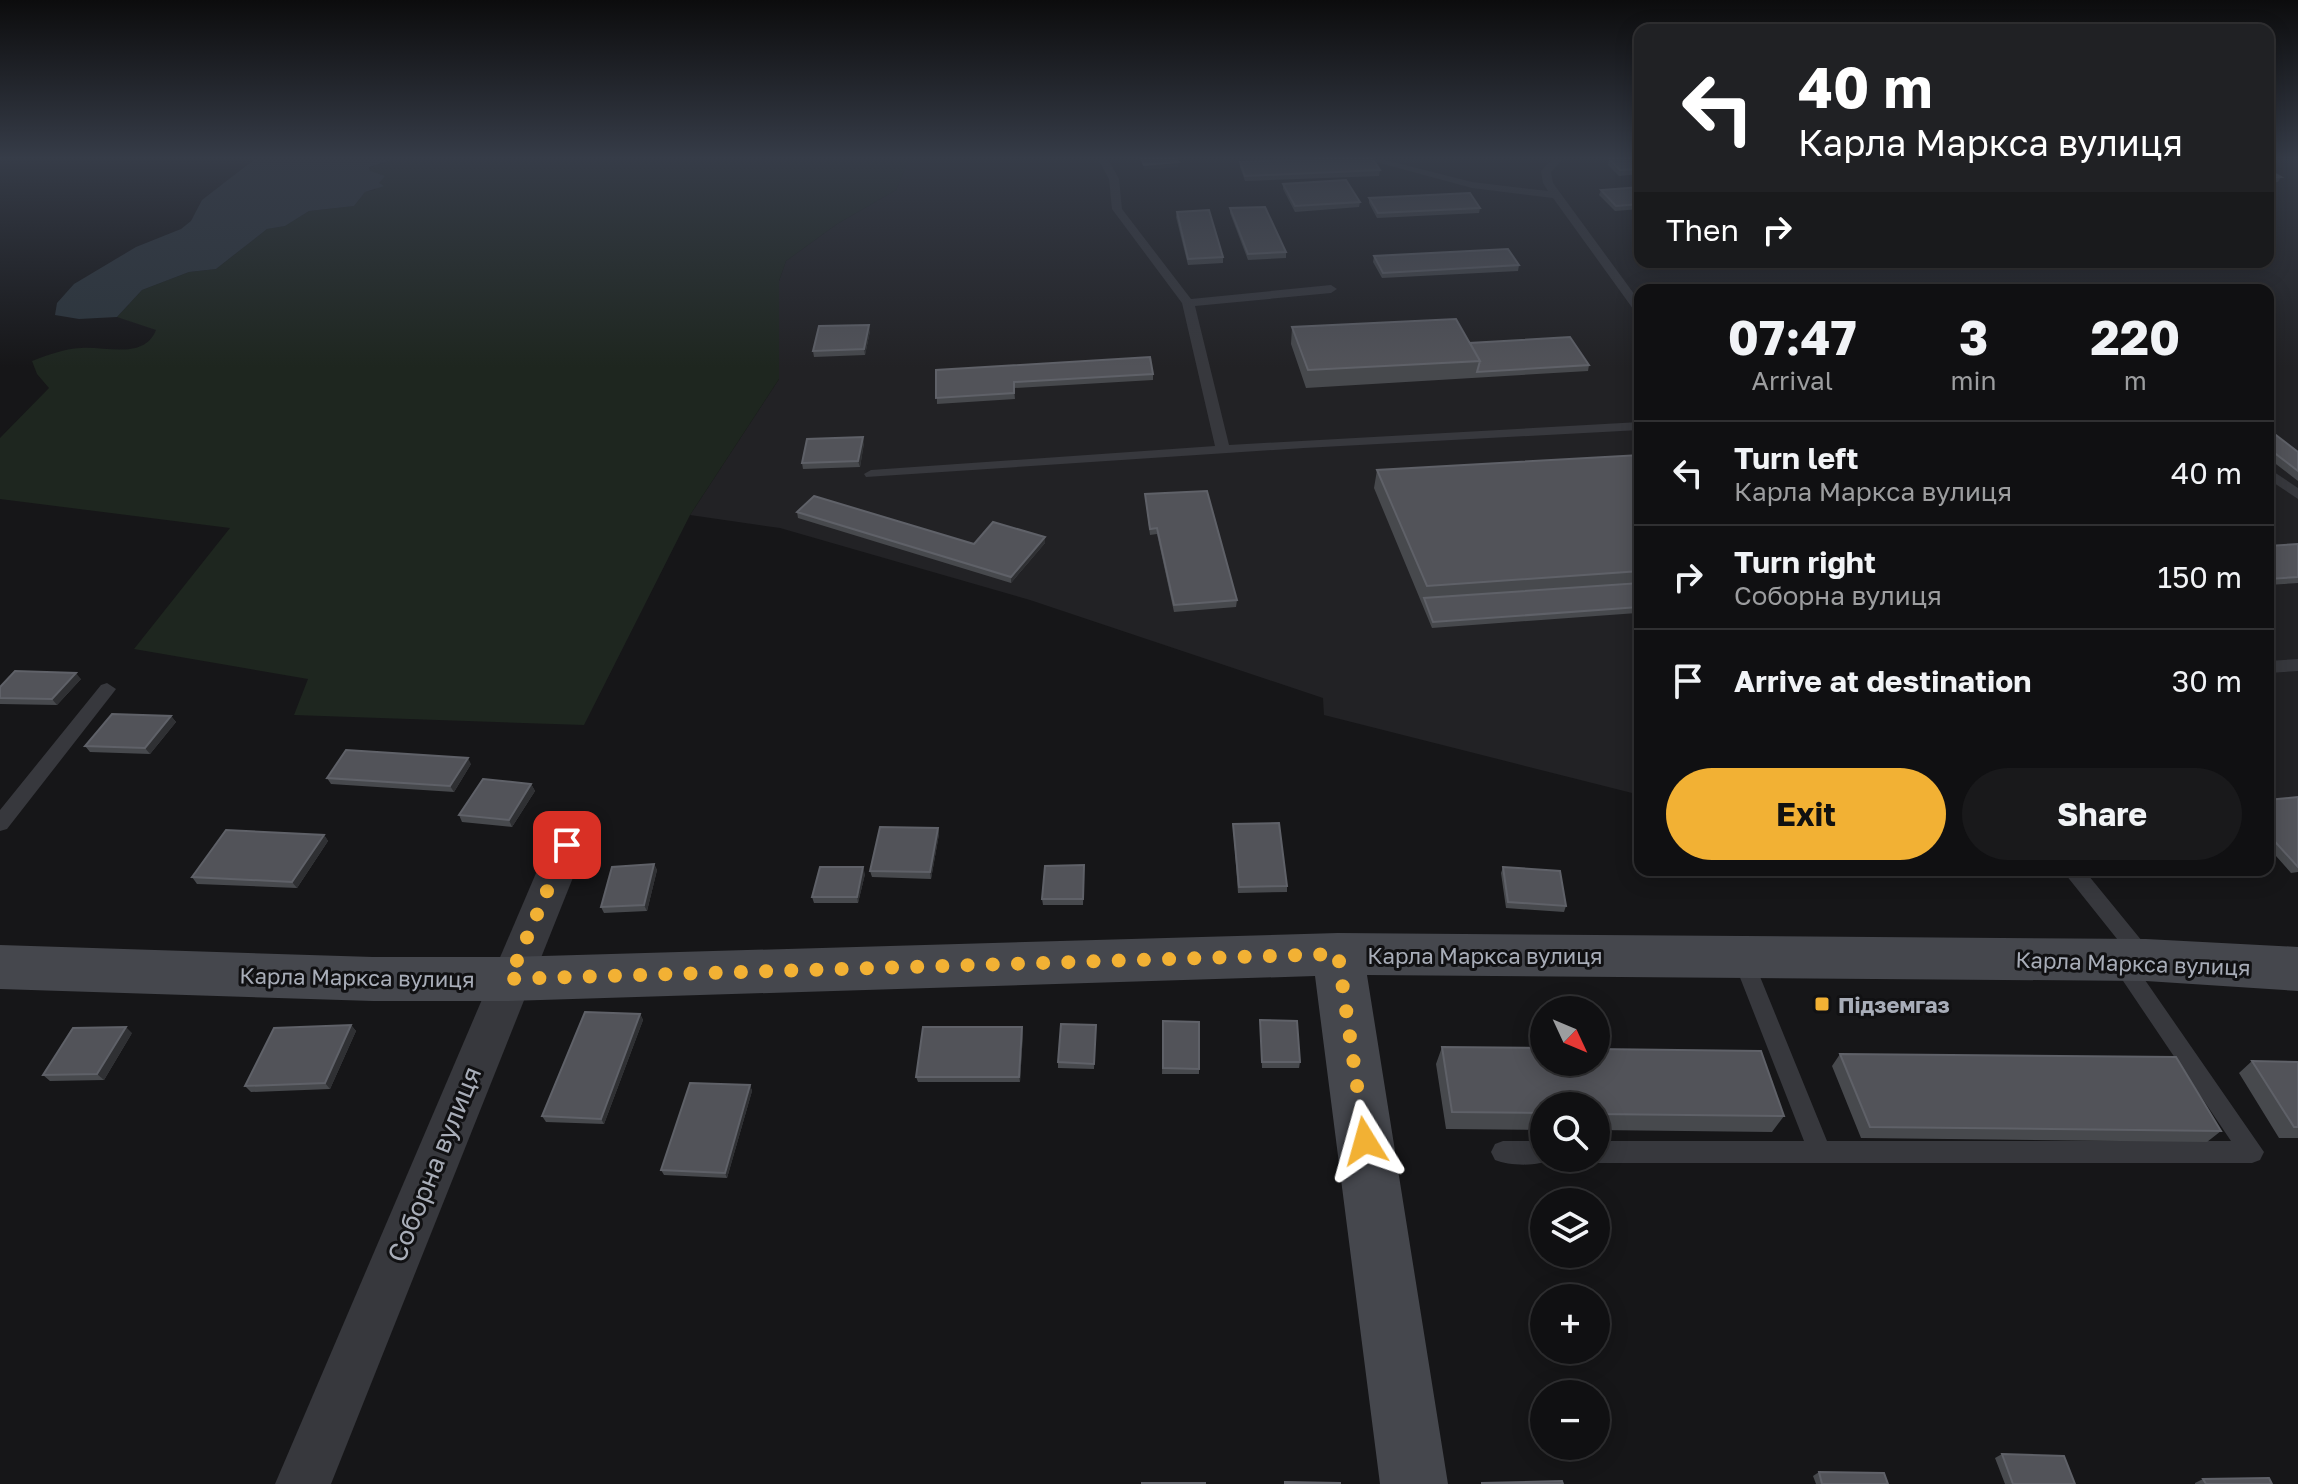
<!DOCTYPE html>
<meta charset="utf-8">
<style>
:root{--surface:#101012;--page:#19191b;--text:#f1f3f6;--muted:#9c9d9f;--line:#303032;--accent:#f2b134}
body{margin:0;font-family:"Golos Text",sans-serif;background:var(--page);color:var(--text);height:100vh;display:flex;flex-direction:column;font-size:30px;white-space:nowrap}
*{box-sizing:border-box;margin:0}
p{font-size:26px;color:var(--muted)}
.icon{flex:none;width:44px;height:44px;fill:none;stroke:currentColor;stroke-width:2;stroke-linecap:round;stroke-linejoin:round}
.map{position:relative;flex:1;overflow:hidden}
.side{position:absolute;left:1634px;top:284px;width:640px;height:592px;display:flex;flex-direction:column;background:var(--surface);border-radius:16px;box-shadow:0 4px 20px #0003,0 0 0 2px var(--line)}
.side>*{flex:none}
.hud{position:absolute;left:1634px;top:24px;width:640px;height:244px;border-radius:16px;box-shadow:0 4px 20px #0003,0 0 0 2px var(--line);background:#202124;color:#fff;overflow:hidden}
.needle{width:52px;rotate:134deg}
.buttons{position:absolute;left:1530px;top:996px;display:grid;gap:16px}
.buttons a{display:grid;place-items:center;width:80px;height:80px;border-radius:50%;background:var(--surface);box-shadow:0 4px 20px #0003,0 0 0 2px var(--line);font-size:40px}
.pin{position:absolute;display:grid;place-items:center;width:68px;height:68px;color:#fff;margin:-34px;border-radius:16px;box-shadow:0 4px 12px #0006}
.me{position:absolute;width:88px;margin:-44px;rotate:352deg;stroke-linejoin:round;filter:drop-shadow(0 0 6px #0008)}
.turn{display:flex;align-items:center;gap:28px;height:168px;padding:0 32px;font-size:36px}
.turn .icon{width:104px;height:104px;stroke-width:2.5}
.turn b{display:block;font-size:56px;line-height:68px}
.then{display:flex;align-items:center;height:76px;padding:0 32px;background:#0003;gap:16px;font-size:30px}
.eta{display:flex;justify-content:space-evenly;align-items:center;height:136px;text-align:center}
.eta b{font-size:48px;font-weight:700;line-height:56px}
.primary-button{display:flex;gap:16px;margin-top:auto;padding:16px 32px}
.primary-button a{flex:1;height:92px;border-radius:48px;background:var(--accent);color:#111;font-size:32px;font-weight:700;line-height:92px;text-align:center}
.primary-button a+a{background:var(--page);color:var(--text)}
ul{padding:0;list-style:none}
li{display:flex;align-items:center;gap:24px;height:104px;padding:0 32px;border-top:2px solid var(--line)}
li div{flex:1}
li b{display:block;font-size:30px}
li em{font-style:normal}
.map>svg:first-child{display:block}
.built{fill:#222225}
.green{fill:#1e261f}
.water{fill:#2c353c}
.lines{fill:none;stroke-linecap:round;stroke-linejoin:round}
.lane{fill:#37383d;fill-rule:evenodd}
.street{fill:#37383d;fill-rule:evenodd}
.secondary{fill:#45474d;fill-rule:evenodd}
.wall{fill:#47494d}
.shaded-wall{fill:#2f3033}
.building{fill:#525359;stroke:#5f6168;stroke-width:2}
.route{stroke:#f2b134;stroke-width:14;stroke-dasharray:0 25.2}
.poi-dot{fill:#f2b134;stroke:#111113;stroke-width:3}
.labels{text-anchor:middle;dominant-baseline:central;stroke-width:6;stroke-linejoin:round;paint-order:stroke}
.street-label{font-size:22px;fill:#a8adb8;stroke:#111113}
.poi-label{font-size:22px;font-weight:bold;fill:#a8adb8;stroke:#111113;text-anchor:start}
.near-street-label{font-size:26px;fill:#a8adb8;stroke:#111113}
</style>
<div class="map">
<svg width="2298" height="1484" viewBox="0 0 2298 1484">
<rect width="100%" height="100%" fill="#161618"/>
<path class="built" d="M 909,159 L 1640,159 L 1640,262 L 2268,262 L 2268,159 L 2298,159 L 2298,803 L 2268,806 L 2268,290 L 1640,290 L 1640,795 L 1324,715 L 1323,698 L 1030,600 L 780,528 L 690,515 L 779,379 L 779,281 L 786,261 L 837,224 L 896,190 Z"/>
<path class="green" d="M 395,159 L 909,159 L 896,190 L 837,224 L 786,261 L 779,281 L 779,379 L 690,515 L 584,725 L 294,715 L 308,679 L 134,649 L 230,528 L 0,499 L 0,438 L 49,388 L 37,374 L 32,361 C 48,355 63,349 81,348 C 106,346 144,360 156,330 L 117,317 L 142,290 L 189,272 L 216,269 L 267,229 L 285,226 L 309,211 L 354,206 L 365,192 L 375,190 L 379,183 L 369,168 Z"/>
<path class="water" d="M 255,159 L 395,159 L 369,167 L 370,171 L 385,176 L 379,183 L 384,186 L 365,192 L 354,206 L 309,211 L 285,226 L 267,229 L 216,269 L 189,272 L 142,290 L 117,317 L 79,319 L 55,315 L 57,303 L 74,284 L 136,247 L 181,229 L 191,221 L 202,200 Z"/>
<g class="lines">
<path class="lane" d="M 1098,159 L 1108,159 L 1119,179 L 1122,209 L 1191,299 L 1331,285 L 1337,289 L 1331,293 L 1195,306 L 1229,445 L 1640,422 L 1640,430 L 1304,448 L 866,477 L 864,474 L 871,470 L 1215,446 L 1182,303 L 1112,209 L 1109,179 Z
M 1365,159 L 1381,159 L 1472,182 L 1548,191 L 1543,183 L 1541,171 L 1552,159 L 1563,159 L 1551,172 L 1553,183 L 1640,302 L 1640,314 L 1636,313 L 1553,198 L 1472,188 Z
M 2268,468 L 2298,488 L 2298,499 L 2268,479 Z
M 2298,659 L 2298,671 L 2268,673 L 2268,661 Z
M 107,683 L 116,689 L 113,693 L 7,829 L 0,831 L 0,810 L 101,685 Z
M 2062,870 L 2084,870 L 2151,952 L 2154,958 L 2151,964 L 2144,967 L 2137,964 Z
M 1742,948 L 1749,951 L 1752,957 L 1827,1141 L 2231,1141 L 2113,966 L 2110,960 L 2113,954 L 2120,951 L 2127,954 L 2264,1152 L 2260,1160 L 2252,1163 L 1596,1163 L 1588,1160 L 1596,1158 L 1596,1141 L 1804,1141 L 1732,957 L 1735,951 Z
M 1503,1141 L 1544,1141 L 1544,1158 L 1553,1158 C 1540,1167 1510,1166 1495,1160 L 1491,1152 L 1495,1144 Z"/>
<path class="street" d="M 567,830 L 581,834 L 586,845 L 331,1484 L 275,1484 L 548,845 L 553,834 Z"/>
<path class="secondary" d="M 1338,933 L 2146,939 L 2298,947 L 2298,991 L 2146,981 L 1367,975 L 1448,1484 L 1380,1484 L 1315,976 L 509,1001 L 373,1001 L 0,989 L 0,945 L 373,957 L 509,957 Z"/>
</g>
<path class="wall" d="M 1609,159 L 1640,159 L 1640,174 L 1619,176 L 1608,165 Z
M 1240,162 L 1380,170 L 1379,176 L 1245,181 L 1240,167 Z
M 2268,170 L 2281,177 L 2278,182 L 2268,183 Z
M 1283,184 L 1360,202 L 1359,207 L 1295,212 L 1283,189 Z
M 1640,187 L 1640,209 L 1615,211 L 1599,195 L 1601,190 Z
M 1369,198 L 1480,208 L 1479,213 L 1377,218 L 1369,203 Z
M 1230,208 L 1286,252 L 1286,258 L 1248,260 L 1230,213 Z
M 1177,212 L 1223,257 L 1223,263 L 1188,265 L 1176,217 Z
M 1374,256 L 1519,265 L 1518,271 L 1382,278 L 1373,262 Z
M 1292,327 L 1470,343 L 1589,365 L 1588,371 L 1306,388 L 1291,344 Z
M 870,331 L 865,355 L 814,357 L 813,351 Z
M 936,370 L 1153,374 L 1153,380 L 1014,388 L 1015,399 L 937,404 Z
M 2268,429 L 2298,452 L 2298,481 L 2268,458 Z
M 864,443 L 860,467 L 803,469 L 802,463 Z
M 1640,455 L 1640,619 L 1637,613 L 1432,628 L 1374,488 L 1377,470 Z
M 1145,494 L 1237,600 L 1236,607 L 1174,612 L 1157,534 L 1150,535 Z
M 797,512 L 974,544 L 1045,537 L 1045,543 L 1011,583 L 798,518 Z
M 2298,544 L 2298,583 L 2268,585 L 2268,546 Z
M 81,679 L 57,705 L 0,704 L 0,687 Z
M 171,716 L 176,722 L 150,754 L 90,752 L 85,746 Z
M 471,764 L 454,792 L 331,784 L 327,778 Z
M 531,784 L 535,791 L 512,827 L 462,822 L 459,815 Z
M 2298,797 L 2298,872 L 2291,873 L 2268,847 L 2268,800 Z
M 1233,824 L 1287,886 L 1287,892 L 1238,893 Z
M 938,828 L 939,834 L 931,879 L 872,877 L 870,871 Z
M 324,835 L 328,841 L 297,888 L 197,884 L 192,877 Z
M 654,864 L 657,870 L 647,911 L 604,913 L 601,907 Z
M 1503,867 L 1566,906 L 1564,912 L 1506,908 L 1501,873 Z
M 1084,872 L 1083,905 L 1043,905 L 1042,899 Z
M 865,874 L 858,903 L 814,903 L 812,897 Z
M 640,1014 L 643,1020 L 604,1124 L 546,1122 L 542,1116 Z
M 1260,1020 L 1300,1062 L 1299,1068 L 1262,1068 Z
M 1163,1021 L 1199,1022 L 1199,1074 L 1162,1074 Z
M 351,1025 L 356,1031 L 330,1089 L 251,1092 L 245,1086 Z
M 1096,1025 L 1094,1069 L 1058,1068 L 1058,1062 Z
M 132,1033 L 104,1080 L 50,1081 L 43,1075 Z
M 1023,1033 L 1020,1082 L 918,1082 L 916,1077 Z
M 1442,1047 L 1784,1116 L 1772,1132 L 1596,1130 L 1596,1106 L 1544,1106 L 1544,1130 L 1446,1129 L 1436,1064 Z
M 1840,1054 L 2221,1131 L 2207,1142 L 1861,1138 L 1832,1066 Z
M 2252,1061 L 2298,1062 L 2298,1138 L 2279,1138 L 2239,1073 Z
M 750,1085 L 752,1091 L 727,1178 L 664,1175 L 661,1170 Z
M 2002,1454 L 2075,1484 L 2005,1484 L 1995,1458 Z
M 1819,1472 L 1888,1484 L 1816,1484 L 1813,1476 Z
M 2203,1479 L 2272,1484 L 2195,1484 L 2195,1483 Z"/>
<path class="shaded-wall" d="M 1179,162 L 1178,167 L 1144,170 L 1144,165 Z
M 869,325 L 870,331 L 865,355 L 864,349 Z
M 863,437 L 864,443 L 860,467 L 858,461 Z
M 1045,537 L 1045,543 L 1011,583 L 1011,577 Z
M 76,673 L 81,679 L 57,705 L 52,699 Z
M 171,716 L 176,722 L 150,754 L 145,748 Z
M 468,758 L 471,764 L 454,792 L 450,786 Z
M 531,784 L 535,791 L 512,827 L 509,820 Z
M 938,828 L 939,834 L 931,879 L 930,872 Z
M 324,835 L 328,841 L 297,888 L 292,882 Z
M 654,864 L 657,870 L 647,911 L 644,905 Z
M 863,867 L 865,874 L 858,903 L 857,897 Z
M 640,1014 L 643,1020 L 604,1124 L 601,1119 Z
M 351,1025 L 356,1031 L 330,1089 L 325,1083 Z
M 126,1027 L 132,1033 L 104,1080 L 97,1074 Z
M 1022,1027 L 1023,1033 L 1020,1082 L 1019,1077 Z
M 750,1085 L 752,1091 L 727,1178 L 725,1173 Z"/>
<path class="building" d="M 1141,159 L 1177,159 L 1179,162 L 1144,165 Z
M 1317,159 L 1373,159 L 1380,170 L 1245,176 L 1240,162 Z
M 1609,159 L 1640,159 L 1640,169 L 1620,170 Z
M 2268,170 L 2281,177 L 2268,178 Z
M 1346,180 L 1360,202 L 1295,206 L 1283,184 Z
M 1640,187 L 1640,204 L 1616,206 L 1601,190 Z
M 1470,193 L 1480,208 L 1378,213 L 1369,198 Z
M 1265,207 L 1286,252 L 1248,254 L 1230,208 Z
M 1209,210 L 1223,257 L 1188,259 L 1177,212 Z
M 1508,249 L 1519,265 L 1383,273 L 1374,256 Z
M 1456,319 L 1480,361 L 1308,370 L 1292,327 Z
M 869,325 L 864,349 L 813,351 L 819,326 Z
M 1570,337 L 1589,365 L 1477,372 L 1480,361 L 1470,343 Z
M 1150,357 L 1153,374 L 1014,382 L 1014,393 L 936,398 L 936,370 Z
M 2268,429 L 2298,452 L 2298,471 L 2268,448 Z
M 863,437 L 858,461 L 802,463 L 807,439 Z
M 1640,455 L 1640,571 L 1427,586 L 1377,470 Z
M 1207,491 L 1237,600 L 1174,605 L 1157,528 L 1150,529 L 1145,494 Z
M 814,496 L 974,544 L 993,522 L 1045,537 L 1011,577 L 797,512 Z
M 2298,544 L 2298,577 L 2268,579 L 2268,546 Z
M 1640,583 L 1640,608 L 1639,607 L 1433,622 L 1424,598 Z
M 15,671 L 76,673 L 52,699 L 0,698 L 0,687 Z
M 112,714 L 171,716 L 145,748 L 85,746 Z
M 346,750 L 468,758 L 450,786 L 327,778 Z
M 483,779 L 531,784 L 509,820 L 459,815 Z
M 2298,797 L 2298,867 L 2268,834 L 2268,800 Z
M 1279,823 L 1287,886 L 1239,887 L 1233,824 Z
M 880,827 L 938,828 L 930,872 L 870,871 Z
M 226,830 L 324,835 L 292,882 L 192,877 Z
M 654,864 L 644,905 L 601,907 L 612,867 Z
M 1084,865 L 1083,899 L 1042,899 L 1045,866 Z
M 820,867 L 863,867 L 857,897 L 812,897 Z
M 1503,867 L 1560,871 L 1566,906 L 1508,902 Z
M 585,1012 L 640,1014 L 601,1119 L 542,1116 Z
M 1260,1020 L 1297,1021 L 1300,1062 L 1262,1062 Z
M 1163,1021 L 1199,1022 L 1199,1069 L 1163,1068 Z
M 1061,1024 L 1096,1025 L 1094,1064 L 1058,1062 Z
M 351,1025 L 325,1083 L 245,1086 L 274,1028 Z
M 126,1027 L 97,1074 L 43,1075 L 73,1028 Z
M 923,1027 L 1022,1027 L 1019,1077 L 916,1077 Z
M 1442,1047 L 1544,1048 L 1544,1062 L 1596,1062 L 1596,1049 L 1761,1051 L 1784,1116 L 1596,1114 L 1596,1106 L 1544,1106 L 1544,1113 L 1452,1112 Z
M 1840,1054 L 2176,1057 L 2221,1131 L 1870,1127 Z
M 2252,1061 L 2298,1062 L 2298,1127 L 2294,1127 Z
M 690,1083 L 750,1085 L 725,1173 L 661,1170 Z
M 2002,1454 L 2064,1456 L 2075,1484 L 2013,1484 Z
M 1819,1472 L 1884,1473 L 1888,1484 L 1822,1484 Z
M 2269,1478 L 2272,1484 L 2206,1484 L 2203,1479 Z
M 1562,1481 L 1563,1484 L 1482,1484 L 1482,1483 Z
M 1285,1482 L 1340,1483 L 1340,1484 L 1285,1484 Z
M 1142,1483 L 1205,1483 L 1205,1484 L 1142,1484 Z"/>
<linearGradient id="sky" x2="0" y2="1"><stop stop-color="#0c0c0d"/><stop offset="0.43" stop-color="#363c48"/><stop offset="1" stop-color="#363c48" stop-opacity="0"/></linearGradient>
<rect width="2298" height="367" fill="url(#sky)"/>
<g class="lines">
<path class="route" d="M 567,845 L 509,979 L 1338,954 L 1365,1141"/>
</g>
<rect class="poi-dot" x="1814" y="996" width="16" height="16" rx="4"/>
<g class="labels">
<g class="street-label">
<text x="1485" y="955">Карла Маркса вулиця</text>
<text transform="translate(2133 963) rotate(2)">Карла Маркса вулиця</text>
<text transform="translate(357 977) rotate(1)">Карла Маркса вулиця</text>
</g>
<g class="poi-label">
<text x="1838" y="1004">Підземгаз</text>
</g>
<g class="near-street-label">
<text transform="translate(434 1164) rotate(-68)">Соборна вулиця</text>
</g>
</g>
</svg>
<div class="buttons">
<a><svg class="needle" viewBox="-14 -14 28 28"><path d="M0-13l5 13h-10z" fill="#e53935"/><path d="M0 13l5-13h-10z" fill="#9c9d9f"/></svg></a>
<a><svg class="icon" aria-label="search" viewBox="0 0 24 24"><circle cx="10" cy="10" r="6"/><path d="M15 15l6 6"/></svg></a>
<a><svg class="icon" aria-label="layers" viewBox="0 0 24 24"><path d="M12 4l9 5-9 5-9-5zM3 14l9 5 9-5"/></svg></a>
<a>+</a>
<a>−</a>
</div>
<div class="pin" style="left:567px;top:845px;background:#d93025"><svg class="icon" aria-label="arrive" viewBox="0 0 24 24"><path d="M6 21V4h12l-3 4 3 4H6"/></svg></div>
<svg class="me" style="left:1365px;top:1141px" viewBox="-20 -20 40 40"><path d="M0-17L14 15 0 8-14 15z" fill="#f2b134" stroke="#fff" stroke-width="4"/></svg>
<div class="hud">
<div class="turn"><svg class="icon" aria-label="left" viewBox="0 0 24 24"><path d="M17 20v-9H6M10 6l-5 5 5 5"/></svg><div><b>40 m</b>Карла Маркса вулиця</div></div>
<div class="then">Then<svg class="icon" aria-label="right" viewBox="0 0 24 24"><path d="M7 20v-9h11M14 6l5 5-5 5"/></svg></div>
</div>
<section class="side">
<div class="eta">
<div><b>07:47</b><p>Arrival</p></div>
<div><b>3</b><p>min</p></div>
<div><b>220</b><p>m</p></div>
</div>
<ul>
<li><svg class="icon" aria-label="left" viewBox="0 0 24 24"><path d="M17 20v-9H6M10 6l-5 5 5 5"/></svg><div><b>Turn left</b><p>Карла Маркса вулиця</p></div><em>40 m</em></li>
<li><svg class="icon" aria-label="right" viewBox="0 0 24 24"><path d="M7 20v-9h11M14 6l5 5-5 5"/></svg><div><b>Turn right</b><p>Соборна вулиця</p></div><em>150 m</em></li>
<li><svg class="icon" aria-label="arrive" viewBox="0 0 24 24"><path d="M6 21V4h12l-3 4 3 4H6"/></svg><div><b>Arrive at destination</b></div><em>30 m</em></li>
</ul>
<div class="primary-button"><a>Exit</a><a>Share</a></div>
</section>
</div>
